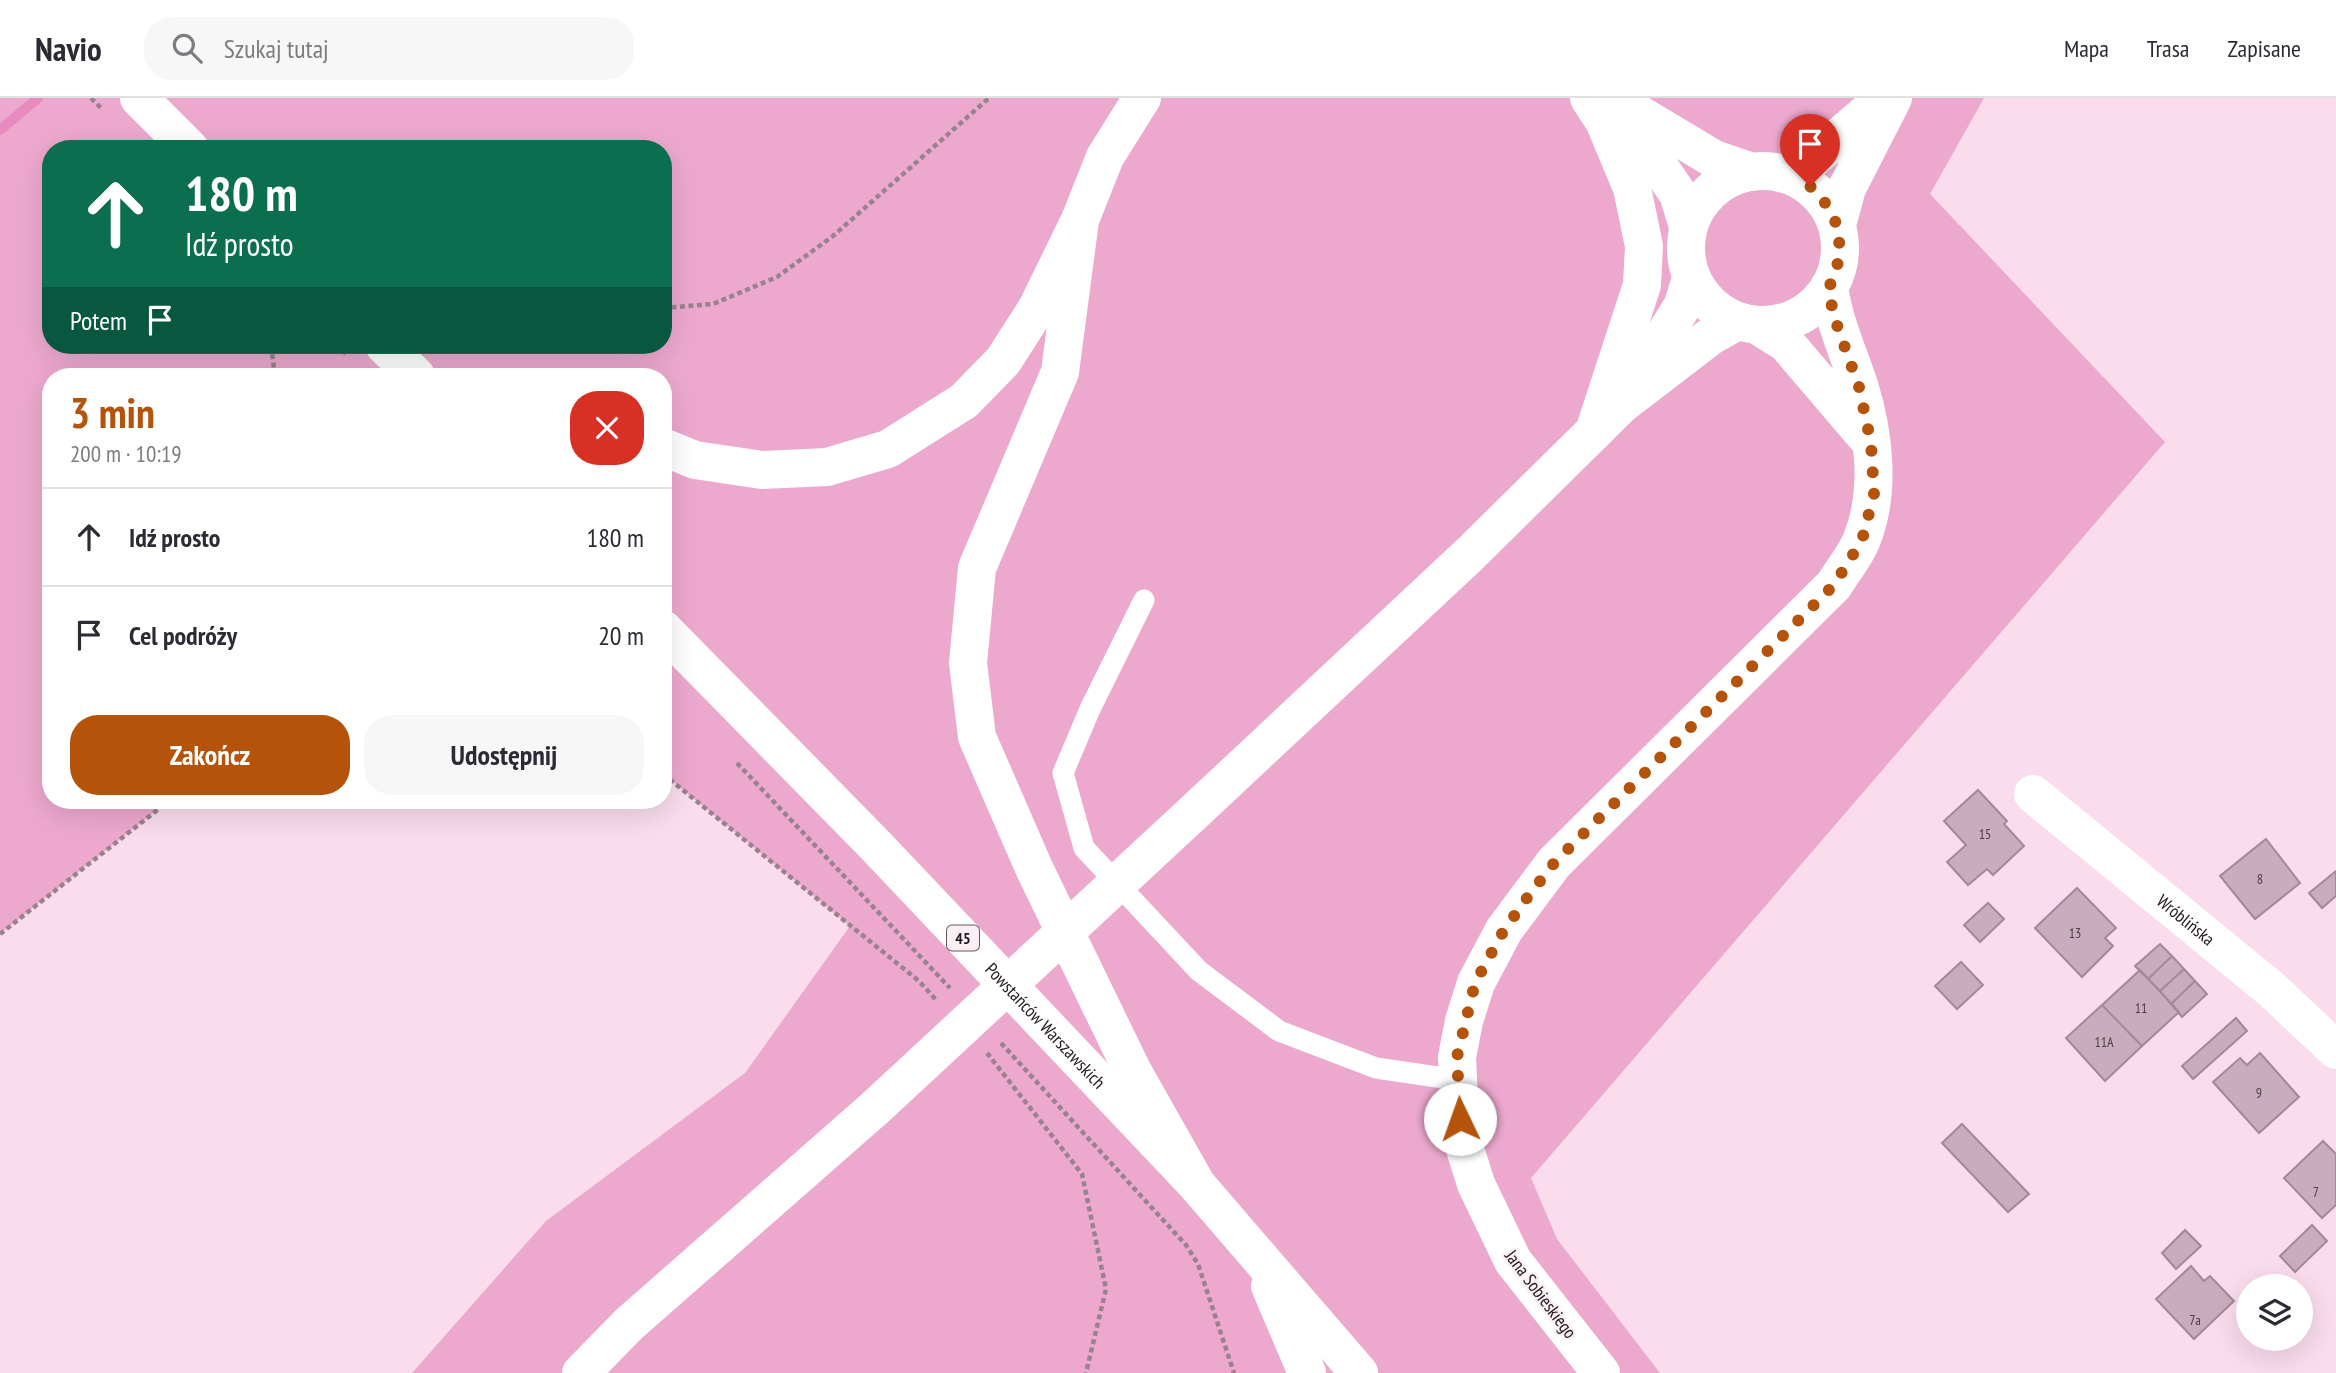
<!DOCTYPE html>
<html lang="pl">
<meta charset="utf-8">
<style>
:root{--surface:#fff;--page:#f7f7f7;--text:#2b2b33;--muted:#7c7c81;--line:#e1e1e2;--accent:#b45309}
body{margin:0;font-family:"PT Sans Narrow",sans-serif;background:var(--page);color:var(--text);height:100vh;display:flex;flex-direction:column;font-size:26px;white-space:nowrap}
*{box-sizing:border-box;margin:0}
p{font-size:23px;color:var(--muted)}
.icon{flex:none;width:38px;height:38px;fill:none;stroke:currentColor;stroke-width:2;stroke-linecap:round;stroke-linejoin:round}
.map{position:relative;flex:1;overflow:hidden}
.sheet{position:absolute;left:42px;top:270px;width:630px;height:441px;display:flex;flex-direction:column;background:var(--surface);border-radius:28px;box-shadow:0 7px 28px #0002}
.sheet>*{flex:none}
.hud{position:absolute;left:42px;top:42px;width:630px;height:214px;border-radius:28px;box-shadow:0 7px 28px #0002;background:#0b6e4f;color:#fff;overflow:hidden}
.tools{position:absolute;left:2236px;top:1176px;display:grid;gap:14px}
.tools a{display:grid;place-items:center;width:77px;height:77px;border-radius:50%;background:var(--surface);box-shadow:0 7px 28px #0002;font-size:35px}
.pin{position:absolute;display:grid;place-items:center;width:60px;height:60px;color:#fff;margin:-72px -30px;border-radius:50% 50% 50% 0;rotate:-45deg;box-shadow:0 0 7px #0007}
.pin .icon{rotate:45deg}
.me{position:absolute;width:77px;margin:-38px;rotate:357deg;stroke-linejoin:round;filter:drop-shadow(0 0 5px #0008)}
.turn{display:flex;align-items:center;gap:24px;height:147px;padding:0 28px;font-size:32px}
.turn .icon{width:91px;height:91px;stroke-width:2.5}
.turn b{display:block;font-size:49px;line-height:60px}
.then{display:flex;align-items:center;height:66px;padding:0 28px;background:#0003;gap:14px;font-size:26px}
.round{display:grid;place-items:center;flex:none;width:74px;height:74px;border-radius:28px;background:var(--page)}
.headline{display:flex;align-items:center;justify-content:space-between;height:119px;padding:0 28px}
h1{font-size:42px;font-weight:800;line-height:52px;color:var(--accent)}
.primary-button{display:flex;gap:14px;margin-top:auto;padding:14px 28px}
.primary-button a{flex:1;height:80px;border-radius:28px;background:var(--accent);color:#fff;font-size:28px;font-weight:800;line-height:80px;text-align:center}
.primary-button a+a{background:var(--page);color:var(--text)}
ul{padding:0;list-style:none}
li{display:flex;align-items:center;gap:21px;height:98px;padding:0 28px;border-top:2px solid var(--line)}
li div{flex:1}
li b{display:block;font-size:26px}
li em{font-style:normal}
header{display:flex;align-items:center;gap:42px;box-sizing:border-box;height:98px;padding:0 35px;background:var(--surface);border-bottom:2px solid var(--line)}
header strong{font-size:33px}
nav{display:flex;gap:38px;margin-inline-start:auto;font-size:24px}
.search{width:490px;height:63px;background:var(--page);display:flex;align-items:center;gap:18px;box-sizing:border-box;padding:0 24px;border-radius:28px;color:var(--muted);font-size:26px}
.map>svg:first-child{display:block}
.green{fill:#eda8ce;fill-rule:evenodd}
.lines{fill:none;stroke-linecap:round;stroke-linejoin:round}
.stream{stroke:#e68abf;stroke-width:10}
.building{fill:#caadbc;stroke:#a48897;stroke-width:2}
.path{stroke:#97828d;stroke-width:4.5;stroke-dasharray:5 3.5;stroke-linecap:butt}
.lane{stroke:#fff;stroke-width:21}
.street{stroke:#fff;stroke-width:38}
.secondary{stroke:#fff;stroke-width:38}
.primary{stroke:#fff;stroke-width:38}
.route{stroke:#b45309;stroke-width:12;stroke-dasharray:0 21.6}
.labels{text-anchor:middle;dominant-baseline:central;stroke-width:5;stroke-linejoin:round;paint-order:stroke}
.number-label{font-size:14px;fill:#4d3d46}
.shield{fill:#fbeff5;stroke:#64585e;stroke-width:2}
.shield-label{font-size:16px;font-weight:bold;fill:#23181e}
.street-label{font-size:18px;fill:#23181e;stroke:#fbeff5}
</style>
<header>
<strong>Navio</strong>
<div class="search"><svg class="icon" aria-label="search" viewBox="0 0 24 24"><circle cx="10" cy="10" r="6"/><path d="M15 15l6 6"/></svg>Szukaj tutaj</div>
<nav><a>Mapa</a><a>Trasa</a><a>Zapisane</a></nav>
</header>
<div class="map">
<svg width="2336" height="1275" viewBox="0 0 2336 1275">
<rect width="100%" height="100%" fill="#fadcec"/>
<path class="green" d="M 0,0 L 1984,0 L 1930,96 L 2165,344 L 1531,1080 L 1557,1141 L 1660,1275 L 412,1275 L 546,1123 L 745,975 L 850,828 L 663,676 L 663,278 L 51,278 L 51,702 L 170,702 L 0,836 ZM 51,51 L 663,51 L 663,247 L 51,247 Z"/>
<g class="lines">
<path class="stream" d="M 0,32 L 38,0"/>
</g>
<path class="building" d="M 1978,692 L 2007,723 L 2004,726 L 2024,748 L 1993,777 L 1987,771 L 1968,787 L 1947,764 L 1966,747 L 1944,723 Z
M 2266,741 L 2300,785 L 2255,821 L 2220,778 Z
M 2336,773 L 2336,798 L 2322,810 L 2309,795 Z
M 2077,790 L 2116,830 L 2105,840 L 2113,848 L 2082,879 L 2035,830 Z
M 1988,805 L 2004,821 L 1980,844 L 1964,827 Z
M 2160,846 L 2172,858 L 2148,881 L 2135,868 Z
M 2172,858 L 2184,871 L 2160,893 L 2148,881 Z
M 1961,864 L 1983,887 L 1957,911 L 1935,888 Z
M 2184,871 L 2195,883 L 2171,906 L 2160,893 Z
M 2140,872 L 2179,914 L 2142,948 L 2102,907 Z
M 2195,883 L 2207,896 L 2182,919 L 2171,906 Z
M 2102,907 L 2142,948 L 2105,983 L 2066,940 Z
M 2236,920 L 2247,933 L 2193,981 L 2182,968 Z
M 2260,955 L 2299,999 L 2259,1035 L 2213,984 L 2240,960 L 2247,967 Z
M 1962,1026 L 2029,1096 L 2008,1114 L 1942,1045 Z
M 2323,1043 L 2336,1056 L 2336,1107 L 2322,1120 L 2284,1080 Z
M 2312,1127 L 2327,1143 L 2295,1174 L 2280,1158 Z
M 2185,1132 L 2201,1148 L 2176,1171 L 2162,1155 Z
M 2191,1168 L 2204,1183 L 2210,1178 L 2234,1203 L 2194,1241 L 2156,1201 Z"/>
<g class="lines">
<path class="path" d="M 91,0 L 103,12
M 663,210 L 713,206 L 777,179 L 833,138 L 989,0
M 337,247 L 346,256
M 275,278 L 272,255 L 277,247
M 737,665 L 950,890
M 663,676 L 919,883 L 937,903
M 0,836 L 170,702
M 1001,945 L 1186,1147 L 1198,1166 L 1234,1275
M 987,955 L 1082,1076 L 1106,1191 L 1086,1275"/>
<path class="lane" d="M 1144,502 L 1090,611 L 1063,675 L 1084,750 L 1199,873 L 1279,933 L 1376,970 L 1458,982"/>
<path class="street" id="s1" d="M 2033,696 L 2271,891 L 2336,952"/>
<path class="secondary" d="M1686 150a77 77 0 1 1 154 0a77 77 0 1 1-154 0Z
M 1788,77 L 1805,68 L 1884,0
M 1837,127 L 1847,90 L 1893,0
M 1757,227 L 1786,245 L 1867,340
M 1633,288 L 1683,207 L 1691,180
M 581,1275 L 629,1226 L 875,1010 L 1192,716 L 1470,456 L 1621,307 L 1711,238 L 1738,223
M 1601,1275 L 1513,1163 L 1476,1086 L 1466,1054 L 1460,1021 L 1457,959 L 1464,923 L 1476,885 L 1504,832 L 1554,765 L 1834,487 C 1843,472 1856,457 1862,441 C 1881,393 1874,335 1859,287 C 1848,254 1834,224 1829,189"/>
<g class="primary">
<path d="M 139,0 L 190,51"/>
<path d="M 1589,0 L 1604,23 L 1632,90 L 1644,148 L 1642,187 L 1594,334"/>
<path d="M 1612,0 L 1714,61 L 1752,74"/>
<path d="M 1619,10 L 1678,96 L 1688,128"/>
<path d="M 1080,122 L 1060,274 L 977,470 L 968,565 L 977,639 L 1034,770 L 1132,972 L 1197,1087"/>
<path d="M 384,247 L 416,278"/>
<path d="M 663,349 L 695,362 L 762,372 L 827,369 L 888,351 L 964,303 L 1003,263 L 1037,210 L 1080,122 L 1105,59 L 1142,0"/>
<path id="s2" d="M 663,531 L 876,748 L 1197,1087 L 1359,1275"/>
<path d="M 1270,1188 L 1307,1275"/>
</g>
</g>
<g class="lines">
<path class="route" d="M 1460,1021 L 1457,959 L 1475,885 L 1504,832 L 1527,800 L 1554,765 L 1834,487 L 1862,442 L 1874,396 L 1871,345 L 1859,289 L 1833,216 L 1829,189 L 1836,175 L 1840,151 L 1837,127 L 1826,106 L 1810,88"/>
</g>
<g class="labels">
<g class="number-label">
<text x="1985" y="736">15</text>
<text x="2260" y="781">8</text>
<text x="2075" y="835">13</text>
<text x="2141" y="910">11</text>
<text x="2104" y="944">11A</text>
<text x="2259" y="995">9</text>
<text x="2316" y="1094">7</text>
<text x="2195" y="1222">7a</text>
</g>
<rect class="shield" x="947" y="827.5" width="32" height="25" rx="5"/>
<g class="shield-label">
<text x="963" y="840">45</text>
</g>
<g class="street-label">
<text stroke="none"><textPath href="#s1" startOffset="198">Wróblińska</textPath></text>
<text stroke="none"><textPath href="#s2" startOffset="551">Powstańców Warszawskich</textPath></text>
<text transform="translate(1541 1196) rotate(53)">Jana Sobieskiego</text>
</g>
</g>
</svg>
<div class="tools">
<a><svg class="icon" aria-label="layers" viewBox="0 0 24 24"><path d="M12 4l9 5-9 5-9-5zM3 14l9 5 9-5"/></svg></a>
</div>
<div class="pin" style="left:1810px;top:88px;background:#d93025"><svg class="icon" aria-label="arrive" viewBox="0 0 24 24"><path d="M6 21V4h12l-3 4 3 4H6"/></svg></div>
<svg class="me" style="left:1460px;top:1021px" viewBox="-20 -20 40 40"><circle r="19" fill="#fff"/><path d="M0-13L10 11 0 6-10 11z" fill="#b45309"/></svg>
<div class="hud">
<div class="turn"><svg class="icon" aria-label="ahead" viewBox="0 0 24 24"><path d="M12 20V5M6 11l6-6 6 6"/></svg><div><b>180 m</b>Idź prosto</div></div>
<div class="then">Potem<svg class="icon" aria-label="arrive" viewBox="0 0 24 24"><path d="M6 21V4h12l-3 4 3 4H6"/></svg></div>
</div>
<section class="sheet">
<div class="headline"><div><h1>3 min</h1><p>200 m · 10:19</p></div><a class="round" style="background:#d93025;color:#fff"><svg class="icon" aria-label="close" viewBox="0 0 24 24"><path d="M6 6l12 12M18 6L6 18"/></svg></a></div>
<ul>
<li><svg class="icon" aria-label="ahead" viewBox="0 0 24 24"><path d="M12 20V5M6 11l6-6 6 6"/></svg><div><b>Idź prosto</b></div><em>180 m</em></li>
<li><svg class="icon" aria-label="arrive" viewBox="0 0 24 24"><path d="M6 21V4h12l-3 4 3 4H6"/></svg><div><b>Cel podróży</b></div><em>20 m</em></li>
</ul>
<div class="primary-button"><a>Zakończ</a><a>Udostępnij</a></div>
</section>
</div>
